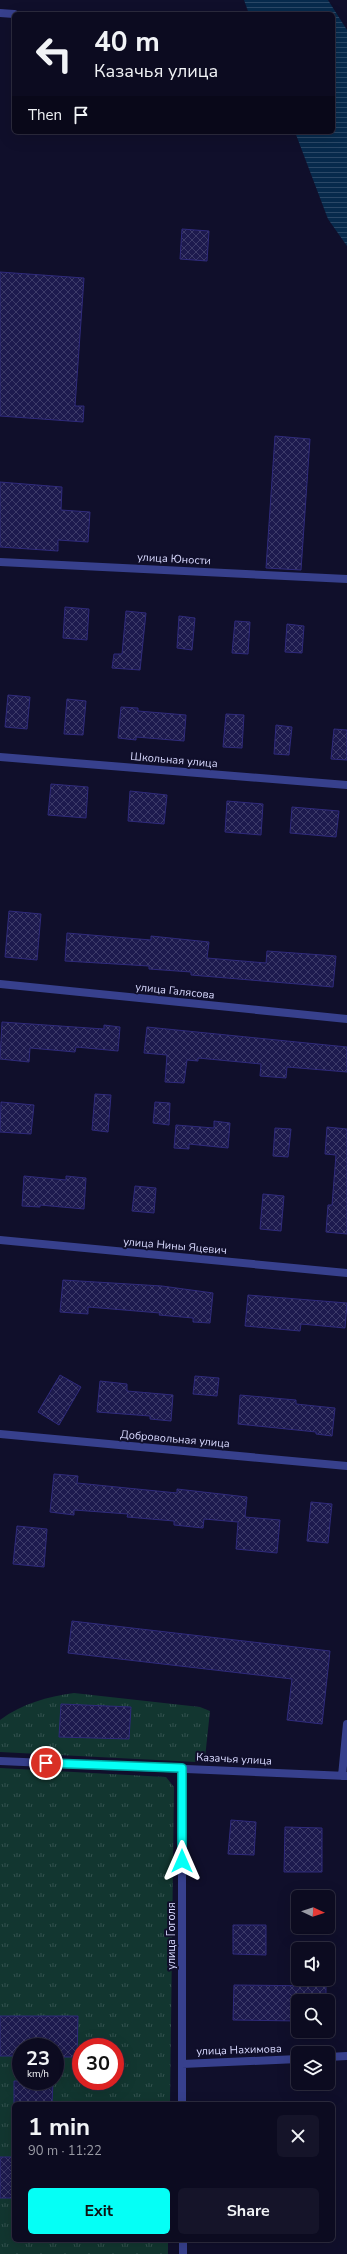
<!DOCTYPE html>
<meta charset="utf-8">
<style>
:root{--surface:#0c0b20;--page:#151429;--text:#f1f3f6;--muted:#9a9ba5;--line:#2c2b3e;--accent:#05fff6}
body{margin:0;font-family:"Nunito Sans",sans-serif;background:var(--page);color:var(--text);height:100vh;display:flex;flex-direction:column;font-size:15px;white-space:nowrap}
*{box-sizing:border-box;margin:0}
p{font-size:13px;color:var(--muted)}
.icon{flex:none;width:22px;height:22px;fill:none;stroke:currentColor;stroke-width:2;stroke-linecap:round;stroke-linejoin:round}
.map{position:relative;flex:1;overflow:hidden}
.sheet{position:absolute;left:12px;top:2102px;width:323px;height:140px;display:flex;flex-direction:column;background:var(--surface);border-radius:6px;box-shadow:0 4px 16px #0002,0 0 0 1px var(--line)}
.sheet>*{flex:none}
.banner{position:absolute;left:12px;top:12px;width:323px;height:122px;border-radius:6px;box-shadow:0 4px 16px #0002,0 0 0 1px var(--line);background:#0c0b20;color:var(--text);overflow:hidden}
.needle{width:26px;rotate:94deg}
.buttons{position:absolute;left:291px;top:1890px;display:grid;gap:8px}
.buttons a{display:grid;place-items:center;width:44px;height:44px;border-radius:6px;background:var(--surface);box-shadow:0 4px 16px #0002,0 0 0 1px var(--line);font-size:20px}
.speed{position:absolute;left:12px;top:2038px;display:flex;gap:8px;font-size:20px;font-weight:700;text-align:center}
.speed>*{display:grid;place-content:center;width:52px;height:52px;border-radius:50%;background:var(--surface);box-shadow:0 4px 16px #0002,0 0 0 1px var(--line);line-height:1}
.speed small{font-size:10px;font-weight:400}
.speed .limit{border:6px solid #d22;background:#fff;color:#111}
.pin{position:absolute;display:grid;place-items:center;width:34px;height:34px;color:#fff;margin:-17px;border:2px solid #fff;border-radius:50%;box-shadow:0 1px 4px #0007}
.me{position:absolute;width:44px;margin:-22px;rotate:0deg;stroke-linejoin:round;filter:drop-shadow(0 0 3px #0008)}
.turn{display:flex;align-items:center;gap:14px;height:84px;padding:0 16px;font-size:18px}
.turn .icon{width:52px;height:52px;stroke-width:2.5}
.turn b{display:block;font-size:28px;line-height:34px}
.then{display:flex;align-items:center;height:38px;padding:0 16px;background:#0003;gap:8px;font-size:15px}
.round{display:grid;place-items:center;flex:none;width:42px;height:42px;border-radius:6px;background:var(--page)}
.headline{display:flex;align-items:center;justify-content:space-between;height:68px;padding:0 16px}
h1{font-size:24px;font-weight:700;line-height:30px}
.button{display:flex;gap:8px;margin-top:auto;padding:8px 16px}
.button a{flex:1;height:46px;border-radius:6px;background:var(--accent);color:#111;font-size:16px;font-weight:700;line-height:46px;text-align:center}
.button a+a{background:var(--page);color:var(--text)}
.map>svg:first-child{display:block}
.grass{fill:url(#grass-tufts);fill-rule:evenodd}
.water{fill:url(#water-rules)}
.building{fill:url(#building-cross-hatch);stroke:#2f2a7b}
.lines{fill:none;stroke-linecap:round;stroke-linejoin:round}
.street{stroke:#37408d;stroke-width:8}
.route-casing{stroke:#03a6a0;stroke-width:10}
.route{stroke:#05fff6;stroke-width:7}
.labels{text-anchor:middle;dominant-baseline:central;stroke-width:4;stroke-linejoin:round;paint-order:stroke}
.street-label{font-size:11px;fill:#d9daff;stroke:#100f2b}
</style>
<div class="map">
<svg width="347" height="2254" viewBox="0 0 347 2254">
<defs>
<pattern id="grass-tufts" width="24" height="20" patternUnits="userSpaceOnUse"><rect width="24" height="20" fill="#123630"/><path d="M3 7l-1-3M5 7V3M7 7l1-3M15 17l-1-3M17 17v-4M19 17l1-3" fill="none" stroke="#34524f"/></pattern>
<pattern id="water-rules" width="6" height="5" patternUnits="userSpaceOnUse"><rect width="6" height="5" fill="#072a4c"/><path d="M0 2.5h6" fill="none" stroke="#2b4867"/></pattern>
<pattern id="building-cross-hatch" width="8" height="8" patternUnits="userSpaceOnUse"><rect width="8" height="8" fill="#1d1a4e"/><path d="M0 0l8 8M0 8l8-8" fill="none" stroke="#3d3b69"/></pattern>
</defs>
<rect width="100%" height="100%" fill="#100f2b"/>
<path class="grass" d="M 74,1693 L 200,1707 L 210,1711 L 205,1758 L 196,1762 L 0,1752 L 0,1720 C 23,1703 47,1697 74,1693 Z
M 0,1768 L 166,1777 L 174,1787 L 170,2104 L 14,2104 L 14,2240 L 168,2240 L 168,2254 L 0,2254 ZM 21,2047 L 55,2047 L 55,2081 L 21,2081 ZM 81,2047 L 115,2047 L 115,2081 L 81,2081 Z"/>
<path class="water" d="M 244,0 L 328,0 L 347,30 L 347,246 L 328,219 L 295,132 L 333,132 L 333,14 L 249,14 Z"/>
<path class="building" d="M 182,229 L 209,231 L 207,261 L 180,259 Z
M 0,272 L 84,278 L 75,406 L 84,406 L 83,422 L 0,416 Z
M 275,436 L 310,439 L 301,570 L 266,568 Z
M 0,482 L 62,487 L 61,510 L 90,512 L 88,542 L 58,540 L 58,551 L 0,547 Z
M 65,607 L 89,609 L 87,640 L 63,638 Z
M 126,611 L 146,613 L 140,670 L 112,668 L 114,654 L 122,654 Z
M 179,616 L 195,618 L 192,650 L 177,648 Z
M 235,621 L 250,622 L 248,654 L 232,653 Z
M 287,624 L 304,626 L 302,653 L 285,652 Z
M 8,695 L 30,697 L 27,729 L 5,727 Z
M 67,699 L 86,701 L 83,735 L 64,734 Z
M 121,707 L 138,708 L 138,711 L 186,715 L 184,741 L 136,737 L 136,740 L 118,738 Z
M 226,714 L 244,715 L 242,748 L 223,747 Z
M 276,725 L 292,727 L 289,755 L 274,754 Z
M 334,729 L 347,730 L 347,760 L 331,759 Z
M 51,784 L 88,787 L 86,818 L 48,815 Z
M 130,791 L 167,795 L 164,824 L 128,821 Z
M 227,801 L 263,804 L 261,835 L 225,832 Z
M 292,807 L 339,811 L 336,837 L 290,833 Z
M 9,911 L 41,914 L 37,960 L 5,957 Z
M 67,933 L 151,940 L 151,936 L 209,942 L 207,958 L 266,963 L 267,951 L 336,956 L 333,987 L 191,975 L 191,972 L 149,969 L 149,966 L 65,961 Z
M 2,1022 L 104,1029 L 104,1025 L 120,1027 L 118,1051 L 76,1047 L 75,1052 L 30,1048 L 29,1062 L 0,1059 Z
M 147,1027 L 347,1047 L 347,1072 L 287,1067 L 286,1078 L 260,1076 L 261,1064 L 198,1058 L 198,1061 L 187,1060 L 184,1083 L 165,1082 L 167,1055 L 144,1053 Z
M 95,1094 L 111,1095 L 108,1132 L 92,1130 Z
M 1,1102 L 34,1105 L 31,1134 L 0,1132 Z
M 155,1102 L 170,1103 L 169,1125 L 153,1123 Z
M 214,1121 L 230,1123 L 228,1148 L 189,1144 L 189,1149 L 174,1148 L 176,1125 L 214,1128 Z
M 327,1127 L 347,1129 L 347,1234 L 326,1232 L 328,1205 L 332,1205 L 336,1155 L 325,1154 Z
M 275,1128 L 291,1129 L 288,1157 L 273,1156 Z
M 24,1176 L 66,1180 L 66,1176 L 86,1178 L 84,1209 L 40,1205 L 40,1207 L 22,1206 Z
M 135,1186 L 156,1188 L 154,1213 L 132,1211 Z
M 263,1194 L 284,1196 L 281,1231 L 260,1229 Z
M 63,1280 L 162,1286 L 213,1293 L 210,1323 L 193,1322 L 193,1318 L 159,1315 L 160,1313 L 88,1307 L 88,1314 L 60,1312 Z
M 248,1295 L 347,1303 L 345,1328 L 301,1324 L 300,1331 L 245,1326 Z
M 60,1375 L 81,1387 L 59,1425 L 38,1412 Z
M 195,1376 L 219,1378 L 217,1396 L 193,1394 Z
M 100,1381 L 127,1384 L 127,1391 L 173,1395 L 171,1421 L 150,1419 L 150,1416 L 97,1412 Z
M 240,1395 L 296,1400 L 296,1404 L 335,1408 L 332,1436 L 316,1434 L 316,1432 L 238,1424 Z
M 54,1474 L 78,1476 L 77,1483 L 177,1493 L 177,1489 L 247,1497 L 245,1517 L 280,1520 L 277,1553 L 236,1549 L 238,1522 L 204,1519 L 203,1528 L 174,1525 L 174,1521 L 127,1517 L 128,1514 L 74,1510 L 74,1515 L 50,1512 Z
M 311,1502 L 332,1504 L 328,1543 L 307,1541 Z
M 17,1526 L 47,1529 L 44,1567 L 13,1564 Z
M 72,1621 L 330,1651 L 322,1724 L 287,1720 L 292,1679 L 68,1653 Z
M 61,1704 L 131,1707 L 129,1739 L 59,1737 Z
M 231,1820 L 256,1822 L 254,1855 L 228,1854 Z
M 285,1827 L 322,1828 L 322,1872 L 284,1872 Z
M 233,1925 L 266,1925 L 266,1955 L 233,1954 Z
M 234,1985 L 326,1986 L 326,2001 L 298,2001 L 298,2021 L 233,2020 Z
M 0,2016 L 78,2016 L 77,2057 L 55,2057 L 55,2047 L 21,2047 L 21,2056 L 0,2056 Z
M 14,2081 L 53,2081 L 52,2104 L 14,2104 Z
M 0,2157 L 14,2157 L 14,2198 L 0,2198 Z"/>
<g class="lines">
<path class="street" d="M 0,13 L 14,14
M 0,562 L 347,579
M 0,757 L 347,785
M 0,984 L 347,1019
M 0,1240 L 347,1273
M 0,1434 L 347,1466
M 0,1761 L 347,1776
M 342,1776 L 347,1724
M 328,2057 L 347,2056
M 182,2064 L 298,2059
M 182,2104 L 182,1768
M 183,2240 L 183,2254"/>
</g>
<g class="lines">
<defs>
<path id="route" d="M 46,1763 L 182,1768 L 182,1861"/>
</defs>
<use href="#route" class="route-casing"/>
<use href="#route" class="route"/>
</g>
<g class="labels">
<g class="street-label">
<text transform="translate(174 559) rotate(3)">улица Юности</text>
<text transform="translate(174 760) rotate(5)">Школьная улица</text>
<text transform="translate(175 991) rotate(6)">улица Галясова</text>
<text transform="translate(175 1246) rotate(5)">улица Нины Яцевич</text>
<text transform="translate(175 1439) rotate(5)">Добровольная улица</text>
<text transform="translate(234 1759) rotate(3)">Казачья улица</text>
<text transform="translate(171 1936) rotate(-90)">улица Гоголя</text>
<text transform="translate(239 2050) rotate(-2)">улица Нахимова</text>
</g>
</g>
</svg>
<div class="buttons">
<a><svg class="needle" viewBox="-14 -14 28 28"><path d="M0-13l5 13h-10z" fill="#e53935"/><path d="M0 13l5-13h-10z" fill="#9a9ba5"/></svg></a>
<a><svg class="icon" aria-label="sound" viewBox="0 0 24 24"><path d="M4 9h4l5-4v14l-5-4H4zM17 9q2 3 0 6"/></svg></a>
<a><svg class="icon" aria-label="search" viewBox="0 0 24 24"><circle cx="10" cy="10" r="6"/><path d="M15 15l6 6"/></svg></a>
<a><svg class="icon" aria-label="layers" viewBox="0 0 24 24"><path d="M12 4l9 5-9 5-9-5zM3 14l9 5 9-5"/></svg></a>
</div>
<div class="speed"><div>23<small>km/h</small></div><div class="limit">30</div></div>
<div class="pin" style="left:46px;top:1763px;background:#d93025"><svg class="icon" aria-label="arrive" viewBox="0 0 24 24"><path d="M6 21V4h12l-3 4 3 4H6"/></svg></div>
<svg class="me" style="left:182px;top:1861px" viewBox="-20 -20 40 40"><path d="M0-17L14 15 0 8-14 15z" fill="#05fff6" stroke="#fff" stroke-width="4"/></svg>
<div class="banner">
<div class="turn"><svg class="icon" aria-label="left" viewBox="0 0 24 24"><path d="M17 20v-9H6M10 6l-5 5 5 5"/></svg><div><b>40 m</b>Казачья улица</div></div>
<div class="then">Then<svg class="icon" aria-label="arrive" viewBox="0 0 24 24"><path d="M6 21V4h12l-3 4 3 4H6"/></svg></div>
</div>
<section class="sheet">
<div class="headline"><div><h1>1 min</h1><p>90 m · 11:22</p></div><a class="round"><svg class="icon" aria-label="close" viewBox="0 0 24 24"><path d="M6 6l12 12M18 6L6 18"/></svg></a></div>
<div class="button"><a>Exit</a><a>Share</a></div>
</section>
</div>
